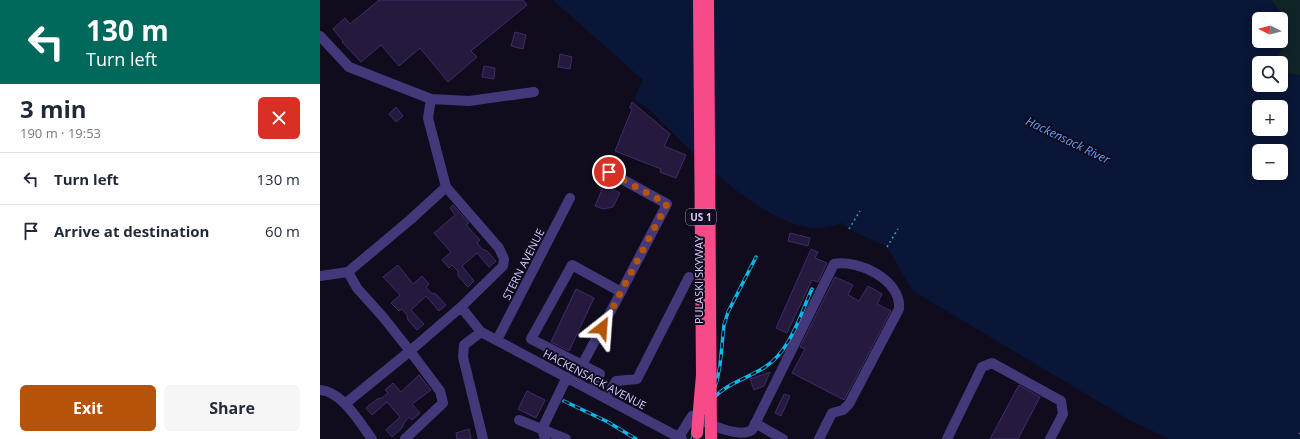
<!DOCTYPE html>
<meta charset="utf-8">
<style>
:root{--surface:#fff;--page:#f6f6f7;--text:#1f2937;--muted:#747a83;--line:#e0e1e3;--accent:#b45309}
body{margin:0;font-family:"Open Sans",sans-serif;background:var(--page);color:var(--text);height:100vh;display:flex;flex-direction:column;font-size:15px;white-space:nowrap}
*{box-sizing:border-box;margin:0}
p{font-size:13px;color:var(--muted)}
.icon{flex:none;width:22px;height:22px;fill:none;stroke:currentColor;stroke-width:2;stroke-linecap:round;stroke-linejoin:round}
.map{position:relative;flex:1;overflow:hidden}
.drawer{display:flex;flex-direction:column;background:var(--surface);width:320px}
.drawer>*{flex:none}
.banner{background:#00695c;color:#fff;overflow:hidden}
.needle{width:26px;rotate:276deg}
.buttons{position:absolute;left:932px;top:12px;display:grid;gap:8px}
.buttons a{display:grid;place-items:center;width:36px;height:36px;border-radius:6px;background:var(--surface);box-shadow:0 2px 10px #0003;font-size:20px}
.pin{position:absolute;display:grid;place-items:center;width:34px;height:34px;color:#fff;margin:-17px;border:2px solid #fff;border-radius:50%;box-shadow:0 1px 4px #0007}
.me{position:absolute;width:44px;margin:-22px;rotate:28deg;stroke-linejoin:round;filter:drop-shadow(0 0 3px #0008)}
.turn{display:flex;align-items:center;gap:14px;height:84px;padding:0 20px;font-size:18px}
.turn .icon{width:52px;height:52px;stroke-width:2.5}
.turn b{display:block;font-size:28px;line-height:34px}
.round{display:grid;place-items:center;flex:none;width:42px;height:42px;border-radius:6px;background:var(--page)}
.headline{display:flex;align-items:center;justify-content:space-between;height:68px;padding:0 20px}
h1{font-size:24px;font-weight:700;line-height:30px}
.button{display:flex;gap:8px;margin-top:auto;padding:8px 20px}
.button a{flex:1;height:46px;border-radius:6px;background:var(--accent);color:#fff;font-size:16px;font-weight:700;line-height:46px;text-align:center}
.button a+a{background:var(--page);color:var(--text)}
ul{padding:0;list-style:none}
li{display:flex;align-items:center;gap:12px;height:52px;padding:0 20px;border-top:1px solid var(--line)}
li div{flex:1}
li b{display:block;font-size:15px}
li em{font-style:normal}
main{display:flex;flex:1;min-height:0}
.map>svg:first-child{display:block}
.green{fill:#102426}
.water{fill:#0a1637;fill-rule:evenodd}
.building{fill:#25193d;stroke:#3f2c68}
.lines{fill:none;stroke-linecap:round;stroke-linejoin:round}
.path{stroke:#32a2a9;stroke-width:1.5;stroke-dasharray:2 3;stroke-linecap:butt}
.minor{stroke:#43397a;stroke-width:10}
.rail-casing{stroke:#0ab9e9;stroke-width:3.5}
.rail{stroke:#110c1d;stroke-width:2;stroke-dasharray:6;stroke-linecap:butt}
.highway-bridge{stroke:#f74b89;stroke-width:12}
.route{stroke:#b45309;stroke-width:7;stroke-dasharray:0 12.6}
.labels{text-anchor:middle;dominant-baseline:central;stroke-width:4;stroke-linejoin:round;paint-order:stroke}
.shield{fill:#110c1d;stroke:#9b91ba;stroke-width:1}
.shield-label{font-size:10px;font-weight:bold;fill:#d6cafd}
.street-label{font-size:11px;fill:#d6cafd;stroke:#110c1d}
.water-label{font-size:12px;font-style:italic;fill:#5d9ef8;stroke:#110c1d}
</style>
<main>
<section class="drawer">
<div class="banner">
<div class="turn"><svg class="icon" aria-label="left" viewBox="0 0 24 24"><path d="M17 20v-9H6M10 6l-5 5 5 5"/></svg><div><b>130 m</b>Turn left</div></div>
</div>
<div class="headline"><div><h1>3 min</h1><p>190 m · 19:53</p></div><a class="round" style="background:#d93025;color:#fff"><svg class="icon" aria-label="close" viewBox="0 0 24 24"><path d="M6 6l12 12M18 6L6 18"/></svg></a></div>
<ul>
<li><svg class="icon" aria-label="left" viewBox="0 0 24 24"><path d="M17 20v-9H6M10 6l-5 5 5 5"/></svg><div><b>Turn left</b></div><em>130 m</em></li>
<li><svg class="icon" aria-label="arrive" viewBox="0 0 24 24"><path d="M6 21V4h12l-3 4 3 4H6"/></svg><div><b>Arrive at destination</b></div><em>60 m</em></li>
</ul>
<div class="button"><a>Exit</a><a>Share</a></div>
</section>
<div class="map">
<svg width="980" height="439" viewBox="0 0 980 439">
<rect width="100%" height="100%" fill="#110c1d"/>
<path class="green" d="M 951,0 L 980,0 L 980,76 L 967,73 L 957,56 L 966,43 L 963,16 Z"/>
<path class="water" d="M 233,0 L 951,0 C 967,22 974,32 957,56 L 961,63 L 939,63 L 939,85 L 961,85 L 961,63 L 967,73 L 980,75 L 980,439 L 849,439 L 808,419 L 593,291 L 567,247 L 529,229 L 522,223 C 515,225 508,227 501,228 C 457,231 393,173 363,143 C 347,128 333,110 314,99 L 323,80 ZM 939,19 L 961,19 L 961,41 L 939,41 ZM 939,107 L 961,107 L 961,129 L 939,129 ZM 939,151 L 961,151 L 961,173 L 939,173 Z"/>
<path class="building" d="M 59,0 L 203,0 L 207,5 L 151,51 L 157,57 L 128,82 L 100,48 L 79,66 L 61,45 L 41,62 L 22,42 L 23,41 L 13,29 L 25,18 L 30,24 Z
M 195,32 L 206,35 L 203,49 L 191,46 Z
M 240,54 L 252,57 L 250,69 L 238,67 Z
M 164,66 L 175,68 L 174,79 L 162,77 Z
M 312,102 L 350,134 L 344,146 L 366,155 L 356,178 L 340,172 L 341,169 L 295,151 L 312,109 L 310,108 Z
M 76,107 L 83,116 L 76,122 L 69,114 Z
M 284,185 L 300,193 L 293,207 L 283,209 L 275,206 Z
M 133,205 L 149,223 L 146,225 L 160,240 L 157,243 L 162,249 L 167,251 L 176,261 L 169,267 L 157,253 L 142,266 L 154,281 L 148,287 L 138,276 L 138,271 L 132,265 L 129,268 L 122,260 L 131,252 L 114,233 L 135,215 L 130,208 Z
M 470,233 L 490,238 L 488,246 L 468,241 Z
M 491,249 L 498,252 L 495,258 L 507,263 L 498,282 L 492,280 L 467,333 L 456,328 Z
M 78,265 L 93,284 L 102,276 L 109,284 L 106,287 L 111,293 L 116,294 L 126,305 L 119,311 L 106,296 L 91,310 L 104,324 L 97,330 L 88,320 L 87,315 L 82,309 L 79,311 L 71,303 L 80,295 L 63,277 Z
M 515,277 L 533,285 L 528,295 L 539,301 L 548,286 L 562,294 L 557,304 L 571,311 L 524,400 L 472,373 L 485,349 L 480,347 Z
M 256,289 L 274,298 L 249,351 L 231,342 Z
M 450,372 L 444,386 L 434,390 L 430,379 Z
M 99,375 L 111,390 L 92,404 L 100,413 L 92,420 L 89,417 L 84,423 L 82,428 L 72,437 L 66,430 L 80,417 L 67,402 L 52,415 L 46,408 L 57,399 L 62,398 L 68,393 L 65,390 L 73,383 L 81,392 Z
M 699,385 L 720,397 L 698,439 L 670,439 Z
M 207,391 L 225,400 L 216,418 L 198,409 Z
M 464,394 L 470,396 L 461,416 L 455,413 Z
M 149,429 L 151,439 L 137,439 L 136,433 Z"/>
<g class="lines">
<path class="path" d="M 529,229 L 540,211
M 567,247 L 578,229
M 979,433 L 980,434"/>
<path class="minor" d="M 0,36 L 29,67 L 111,99 L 108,118 L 126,187 L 179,248 L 184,259 L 183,266 L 141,307 L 90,351 L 120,391 L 123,403 L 85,439
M 111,99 L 149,101 L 214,92
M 0,276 L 28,272 L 90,220 L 126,187
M 141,307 L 161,332 L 362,439
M 161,332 L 144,345 L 143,357 L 163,439
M 177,340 L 250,198
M 262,365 L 301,292
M 0,390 C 22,391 40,423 52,439
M 272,390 L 280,374 L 211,339 L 252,265 L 301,292 L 347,204 L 289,172
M 286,398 L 296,381 L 317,379 L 369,277
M 26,403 L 90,351 L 63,317 L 37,288 L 28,272
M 199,420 L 246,439
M 435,423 L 463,439
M 359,437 L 372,416 C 387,423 418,439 432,430 L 514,264 C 538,259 582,280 579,309 L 529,404 L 523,410 L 512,413 L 499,439
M 225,439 L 222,429 L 247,377
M 627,439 L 662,367 L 672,363 L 741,401 L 743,414 L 730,439"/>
<defs>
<path id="rail" d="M 244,401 L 288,422 L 316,439
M 391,401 C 406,383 427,379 445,367 C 471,350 480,315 492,289
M 372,439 L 397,381 L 400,365 L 404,325 L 408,312 L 436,257"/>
</defs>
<use href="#rail" class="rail-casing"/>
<use href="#rail" class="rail"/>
<path class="highway-bridge" d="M 388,0 L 391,439
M 377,433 L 382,375 L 379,0"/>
</g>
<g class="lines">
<path class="route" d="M 282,328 L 347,204 L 289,172"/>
</g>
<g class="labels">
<rect class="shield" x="366" y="209" width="30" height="16" rx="3"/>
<g class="shield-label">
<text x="381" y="217">US 1</text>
</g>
<g class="street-label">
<text transform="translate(203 264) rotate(-63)">STERN AVENUE</text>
<text transform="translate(378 280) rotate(-90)">PULASKI SKYWAY</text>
<text transform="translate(275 379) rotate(28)">HACKENSACK AVENUE</text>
</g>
<g class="water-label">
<text transform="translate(748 140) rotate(26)">Hackensack River</text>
</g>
</g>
</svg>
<div class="buttons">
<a><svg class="needle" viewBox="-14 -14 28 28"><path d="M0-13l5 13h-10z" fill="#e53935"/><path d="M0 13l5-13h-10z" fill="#747a83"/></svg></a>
<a><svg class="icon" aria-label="search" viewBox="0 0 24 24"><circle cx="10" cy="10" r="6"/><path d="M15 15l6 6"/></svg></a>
<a>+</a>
<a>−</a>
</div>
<div class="pin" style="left:289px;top:172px;background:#d93025"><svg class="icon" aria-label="arrive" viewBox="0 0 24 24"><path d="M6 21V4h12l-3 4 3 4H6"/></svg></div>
<svg class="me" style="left:282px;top:328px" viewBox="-20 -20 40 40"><path d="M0-17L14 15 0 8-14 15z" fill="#b45309" stroke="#fff" stroke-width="4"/></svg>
</div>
</main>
